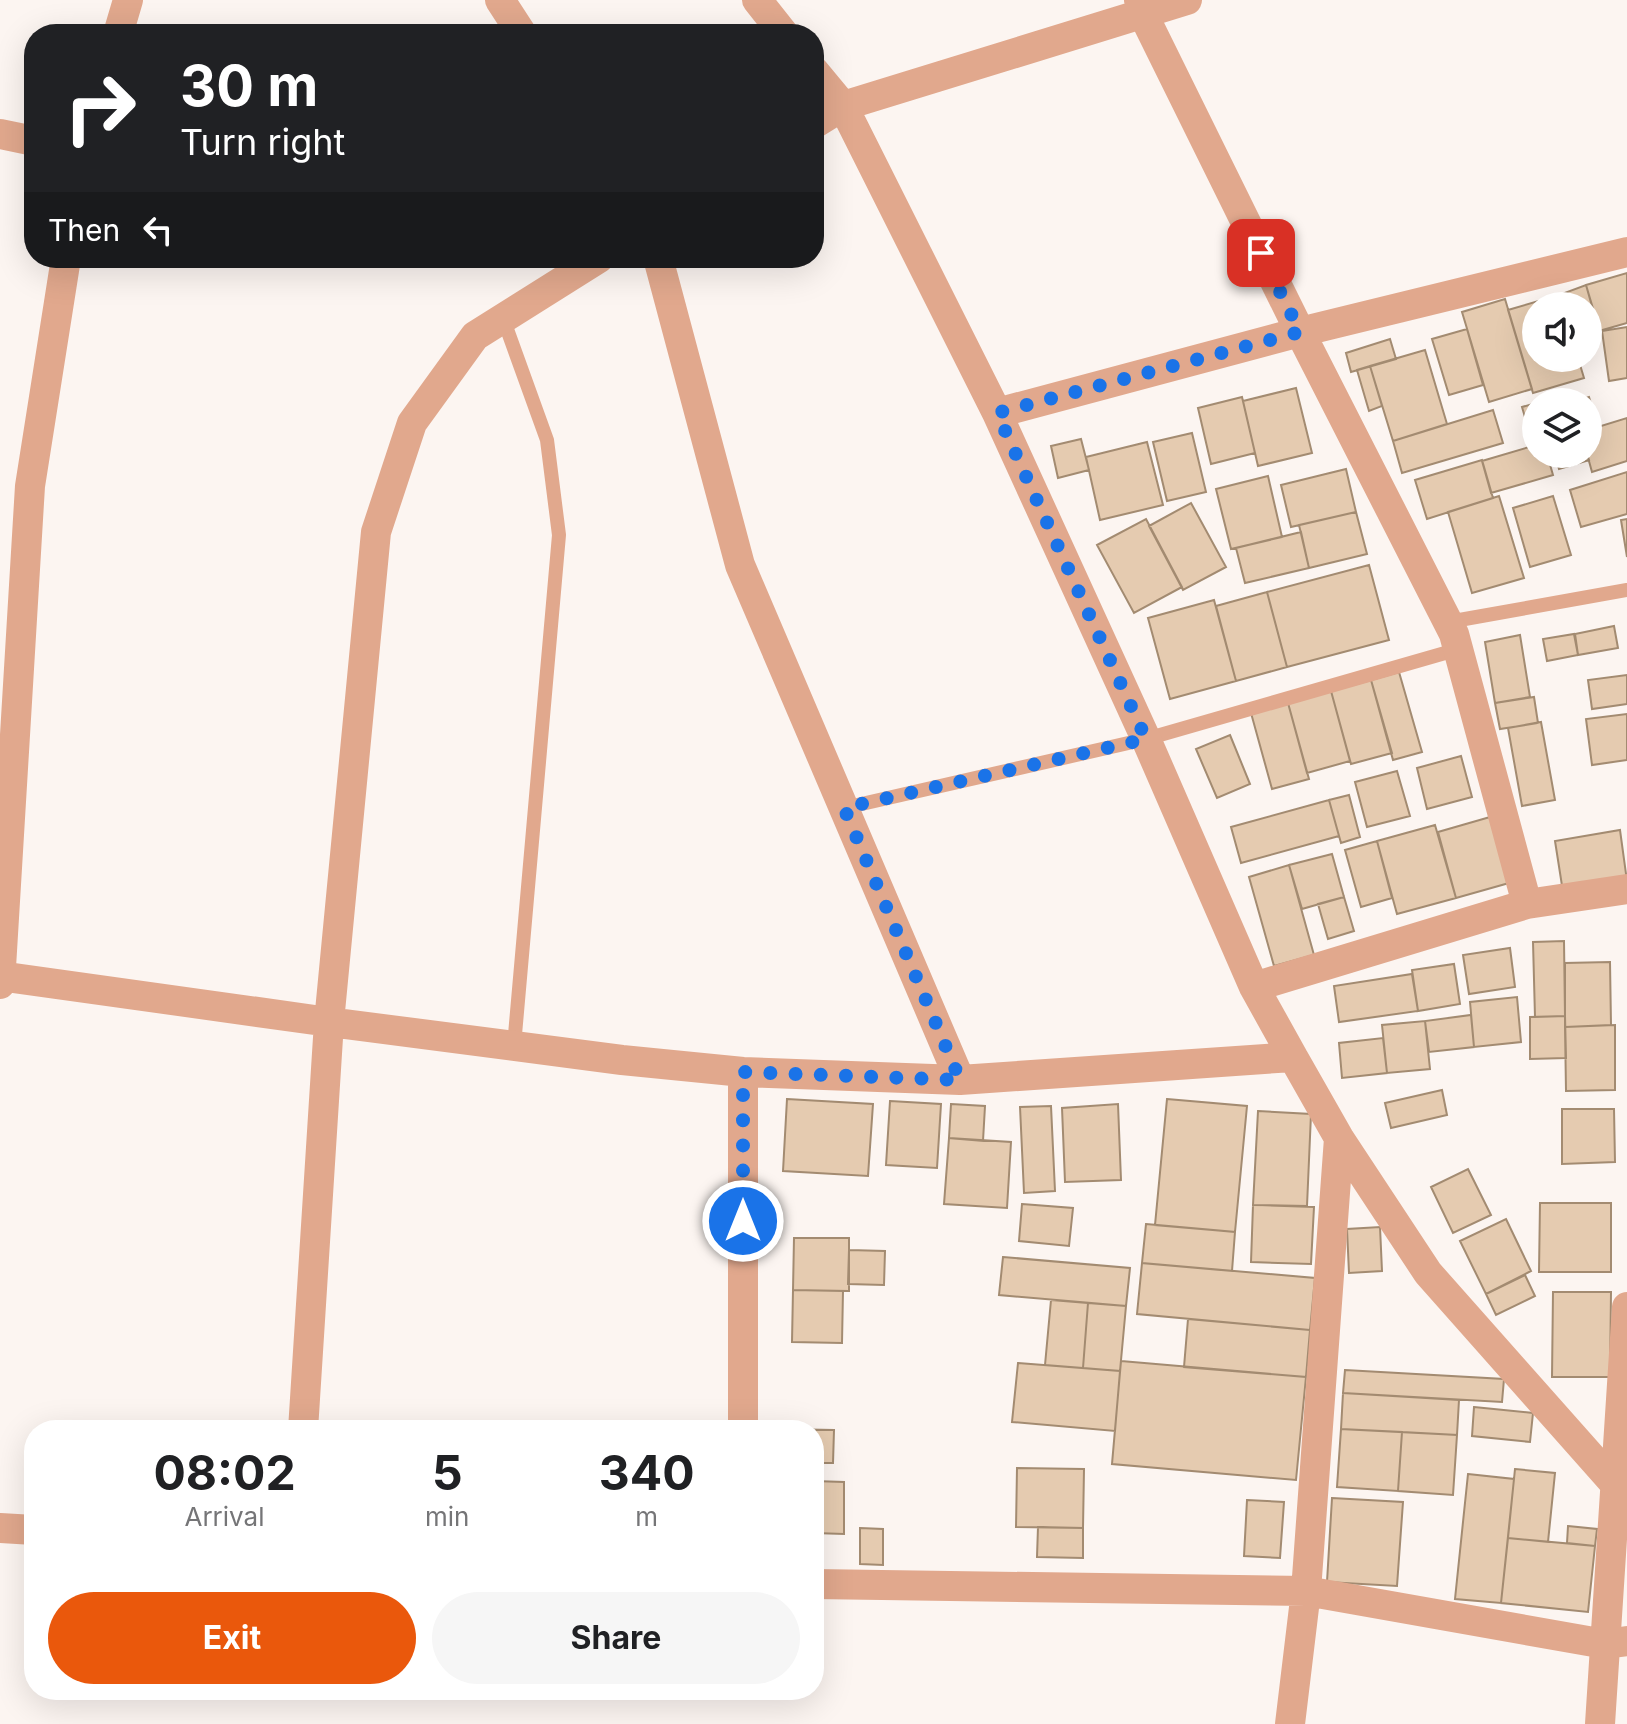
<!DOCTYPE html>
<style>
:root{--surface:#fff;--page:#f6f6f6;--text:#202124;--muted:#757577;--accent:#ea580c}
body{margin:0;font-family:Inter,sans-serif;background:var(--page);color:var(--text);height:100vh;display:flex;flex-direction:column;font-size:30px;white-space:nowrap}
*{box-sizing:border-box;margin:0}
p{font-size:26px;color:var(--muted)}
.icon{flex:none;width:44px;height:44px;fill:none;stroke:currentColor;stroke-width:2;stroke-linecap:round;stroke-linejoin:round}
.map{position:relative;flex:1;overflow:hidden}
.details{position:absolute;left:24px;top:1420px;width:800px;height:280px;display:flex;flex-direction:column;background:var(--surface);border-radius:32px;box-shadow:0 8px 32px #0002}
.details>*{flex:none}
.guide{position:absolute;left:24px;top:24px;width:800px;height:244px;border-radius:32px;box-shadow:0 8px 32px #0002;background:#202124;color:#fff;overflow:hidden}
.fabs{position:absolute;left:1522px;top:292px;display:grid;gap:16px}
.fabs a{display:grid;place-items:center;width:80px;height:80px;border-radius:50%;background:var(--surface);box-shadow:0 8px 32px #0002;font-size:40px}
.pin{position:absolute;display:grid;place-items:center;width:68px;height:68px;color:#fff;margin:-34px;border-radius:16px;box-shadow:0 4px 12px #0006}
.me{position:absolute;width:88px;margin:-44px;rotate:0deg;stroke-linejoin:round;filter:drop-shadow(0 0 6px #0008)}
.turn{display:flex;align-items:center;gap:28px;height:168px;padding:0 24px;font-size:36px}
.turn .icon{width:104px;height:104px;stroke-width:2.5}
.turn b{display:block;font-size:56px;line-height:68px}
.then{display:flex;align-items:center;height:76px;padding:0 24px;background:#0003;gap:16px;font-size:30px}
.eta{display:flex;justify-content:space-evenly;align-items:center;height:136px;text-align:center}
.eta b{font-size:48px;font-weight:700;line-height:56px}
.primary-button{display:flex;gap:16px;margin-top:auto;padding:16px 24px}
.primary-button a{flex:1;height:92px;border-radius:48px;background:var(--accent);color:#fff;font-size:32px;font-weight:700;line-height:92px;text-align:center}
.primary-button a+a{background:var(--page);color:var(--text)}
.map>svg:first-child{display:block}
.building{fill:#e5cbb0;stroke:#a38b71;stroke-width:2}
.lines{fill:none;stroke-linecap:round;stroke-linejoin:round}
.service{stroke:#e1a88d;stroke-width:14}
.minor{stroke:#e1a88d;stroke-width:30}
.route{stroke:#1a73e8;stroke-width:14;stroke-dasharray:0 25.2}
</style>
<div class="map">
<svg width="1627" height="1724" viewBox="0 0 1627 1724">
<rect width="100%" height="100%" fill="#fcf5f1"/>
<path class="building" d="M 1627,273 L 1627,323 L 1599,331 L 1586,285 Z
M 1586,285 L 1597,322 L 1588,324 L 1588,306 L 1563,306 L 1559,295 Z
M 1559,295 L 1563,306 L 1536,306 L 1536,358 L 1578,358 L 1584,378 L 1533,393 L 1508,310 Z
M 1505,299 L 1532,389 L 1489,402 L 1462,312 Z
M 1627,327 L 1627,378 L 1609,381 L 1602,331 Z
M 1467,329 L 1483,385 L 1449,395 L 1432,339 Z
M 1390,339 L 1396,359 L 1351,372 L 1346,353 Z
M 1425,350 L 1447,424 L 1393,441 L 1370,366 Z
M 1370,366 L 1382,406 L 1369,411 L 1357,370 Z
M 1296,388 L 1312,453 L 1258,466 L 1243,401 Z
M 1569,393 L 1572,402 L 1538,402 L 1539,402 Z
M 1242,397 L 1255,453 L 1211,464 L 1198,408 Z
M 1589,397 L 1598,427 L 1588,430 L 1588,402 L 1573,402 Z
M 1536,403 L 1536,436 L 1531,438 L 1522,407 Z
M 1493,410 L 1503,443 L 1402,473 L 1393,441 Z
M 1627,418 L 1627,461 L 1592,472 L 1587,454 L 1588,430 Z
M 1192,433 L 1206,492 L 1167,501 L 1153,442 Z
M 1081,439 L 1089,470 L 1058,478 L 1051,446 Z
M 1147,442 L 1163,505 L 1100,520 L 1086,457 Z
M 1536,445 L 1536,454 L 1547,454 L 1553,475 L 1491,493 L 1482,461 Z
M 1555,454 L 1587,454 L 1589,460 L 1559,469 Z
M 1482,460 L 1493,498 L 1427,519 L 1415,480 Z
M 1346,469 L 1356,512 L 1291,527 L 1281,485 Z
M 1627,472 L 1627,514 L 1581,527 L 1570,490 Z
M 1268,476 L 1282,537 L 1231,549 L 1216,489 Z
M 1499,496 L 1524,578 L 1472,593 L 1448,512 Z
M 1553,496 L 1571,555 L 1530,567 L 1513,508 Z
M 1191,503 L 1226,567 L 1183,590 L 1149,526 Z
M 1356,512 L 1367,554 L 1309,568 L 1299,525 Z
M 1146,519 L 1182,587 L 1134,613 L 1097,545 Z
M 1627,519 L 1627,557 L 1621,520 Z
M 1301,532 L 1309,568 L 1245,583 L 1236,548 Z
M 1369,565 L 1389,640 L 1287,667 L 1267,592 Z
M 1267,592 L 1287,667 L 1236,681 L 1216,606 Z
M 1214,600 L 1236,681 L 1170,699 L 1148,618 Z
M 1614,626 L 1618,648 L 1578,655 L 1575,634 Z
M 1574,634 L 1578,655 L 1547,661 L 1543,639 Z
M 1520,635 L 1530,697 L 1495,703 L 1485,642 Z
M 1399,672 L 1422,752 L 1393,760 L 1371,680 Z
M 1627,675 L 1627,704 L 1592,709 L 1588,680 Z
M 1371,680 L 1392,753 L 1351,764 L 1331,691 Z
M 1331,691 L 1350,761 L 1307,773 L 1288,703 Z
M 1534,697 L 1538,723 L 1500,729 L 1495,703 Z
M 1288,703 L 1309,779 L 1272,789 L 1251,713 Z
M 1627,714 L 1627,760 L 1592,765 L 1586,719 Z
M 1541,722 L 1555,800 L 1522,806 L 1508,728 Z
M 1230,735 L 1250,784 L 1217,798 L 1196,749 Z
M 1461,756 L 1472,797 L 1427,809 L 1417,768 Z
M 1397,771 L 1410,816 L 1367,827 L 1355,782 Z
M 1349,795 L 1360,837 L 1341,843 L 1329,800 Z
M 1329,800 L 1339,836 L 1241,863 L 1231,827 Z
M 1490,817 L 1509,883 L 1456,898 L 1438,832 Z
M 1435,825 L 1456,898 L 1397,914 L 1377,841 Z
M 1620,830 L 1627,881 L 1563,892 L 1555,841 Z
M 1377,841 L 1392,898 L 1361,907 L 1345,850 Z
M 1332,854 L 1344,897 L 1302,909 L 1289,865 Z
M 1289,865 L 1314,955 L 1274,966 L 1249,877 Z
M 1344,897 L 1354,931 L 1328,939 L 1318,904 Z
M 1564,941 L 1565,1016 L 1535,1017 L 1533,942 Z
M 1510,948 L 1515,987 L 1469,994 L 1463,955 Z
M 1610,962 L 1611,1025 L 1565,1027 L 1565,963 Z
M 1454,964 L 1460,1004 L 1418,1011 L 1412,970 Z
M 1412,974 L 1418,1011 L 1339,1022 L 1334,986 Z
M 1517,997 L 1521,1042 L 1474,1047 L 1470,1002 Z
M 1471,1015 L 1474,1047 L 1429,1052 L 1425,1021 Z
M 1565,1016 L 1566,1058 L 1530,1059 L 1530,1017 Z
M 1425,1021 L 1430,1069 L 1387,1073 L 1382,1025 Z
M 1615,1025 L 1615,1090 L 1566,1091 L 1565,1027 Z
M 1383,1038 L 1387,1073 L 1342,1078 L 1339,1043 Z
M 1442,1090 L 1447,1115 L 1391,1128 L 1385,1103 Z
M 787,1099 L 873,1104 L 868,1176 L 783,1171 Z
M 1167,1099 L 1247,1106 L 1235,1232 L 1155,1225 Z
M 890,1101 L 941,1104 L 937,1168 L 886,1165 Z
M 951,1104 L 985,1106 L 983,1141 L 949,1138 Z
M 1118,1104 L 1121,1180 L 1065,1182 L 1062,1108 Z
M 1051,1106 L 1055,1191 L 1024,1193 L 1020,1107 Z
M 1562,1109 L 1614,1109 L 1615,1162 L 1562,1164 Z
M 1258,1111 L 1311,1114 L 1307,1206 L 1253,1205 Z
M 949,1138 L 1011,1142 L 1007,1208 L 944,1204 Z
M 1468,1169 L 1491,1215 L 1453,1233 L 1431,1187 Z
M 1540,1203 L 1611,1203 L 1611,1272 L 1539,1272 Z
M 1022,1204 L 1073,1208 L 1069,1246 L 1019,1241 Z
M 1253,1205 L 1314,1207 L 1311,1264 L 1251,1262 Z
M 1506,1219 L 1531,1271 L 1486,1294 L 1460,1241 Z
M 1146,1224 L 1235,1232 L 1232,1271 L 1142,1263 Z
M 1380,1227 L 1382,1271 L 1349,1273 L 1347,1229 Z
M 794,1238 L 849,1238 L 849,1291 L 793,1290 Z
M 849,1250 L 885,1251 L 884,1285 L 848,1284 Z
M 1003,1257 L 1130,1268 L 1126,1306 L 999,1295 Z
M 1142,1263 L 1315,1278 L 1310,1330 L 1137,1314 Z
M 1525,1275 L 1535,1296 L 1496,1315 L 1486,1294 Z
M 793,1290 L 843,1291 L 842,1343 L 792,1342 Z
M 1553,1292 L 1611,1292 L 1610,1377 L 1552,1377 Z
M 1051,1300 L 1088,1303 L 1083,1368 L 1045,1365 Z
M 1088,1303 L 1126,1306 L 1120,1371 L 1083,1368 Z
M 1188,1319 L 1310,1330 L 1306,1377 L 1184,1367 Z
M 1121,1361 L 1306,1377 L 1296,1480 L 1112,1464 Z
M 1018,1363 L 1120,1371 L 1115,1431 L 1012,1422 Z
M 1345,1370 L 1504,1379 L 1502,1402 L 1343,1393 Z
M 1343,1393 L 1459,1400 L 1457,1435 L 1341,1429 Z
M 1474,1407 L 1533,1413 L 1530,1442 L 1472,1436 Z
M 778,1429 L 834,1430 L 833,1463 L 814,1463 L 814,1430 Z
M 1341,1429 L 1402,1432 L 1398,1491 L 1337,1487 Z
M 1402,1432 L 1457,1435 L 1453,1495 L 1398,1491 Z
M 1017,1468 L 1084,1469 L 1083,1528 L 1016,1527 Z
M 1515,1469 L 1555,1473 L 1548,1542 L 1508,1538 Z
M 1468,1474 L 1514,1479 L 1501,1603 L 1455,1599 Z
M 814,1481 L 844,1482 L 844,1534 L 814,1533 Z
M 1332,1498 L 1403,1502 L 1397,1586 L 1327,1582 Z
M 1247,1500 L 1284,1502 L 1280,1558 L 1244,1556 Z
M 1568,1526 L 1597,1529 L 1595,1546 L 1567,1543 Z
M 1038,1527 L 1083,1528 L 1083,1558 L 1037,1557 Z
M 860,1528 L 883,1529 L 883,1565 L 860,1564 Z
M 1508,1538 L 1595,1546 L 1588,1612 L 1501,1603 Z"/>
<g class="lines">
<path class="service" d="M 503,318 L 547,440 L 559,535 L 514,1046
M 1448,622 L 1627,590
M 844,808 L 1146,739 L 1459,649"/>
<path class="minor" d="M 500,0 L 522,34
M 757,0 L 784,34
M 1139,0 L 1143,14 L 1300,332 L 1454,634 L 1527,904
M 118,34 L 128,0
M 814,71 L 843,106 L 997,413 L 1146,739 L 1254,987 L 1293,1057 L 1339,1138 L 1428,1273 L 1615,1484
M 814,124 L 843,106 L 1187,0
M 0,134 L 34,141
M 658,258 L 740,565 L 960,1080
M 997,413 L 1300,332 L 1627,252
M 0,976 L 329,1022 L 622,1060 L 743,1072 L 960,1080 L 1293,1057
M 0,984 L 30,486 L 66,258
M 1254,987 L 1527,904 L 1627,889
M 743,1072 L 743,1430
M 303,1430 L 329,1022 L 376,532 L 412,423 L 475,336 L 599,258
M 0,1528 L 34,1530
M 814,1584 L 1306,1591 L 1605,1644 L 1627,1641
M 1290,1724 L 1306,1591 L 1339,1138
M 1600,1724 L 1627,1307"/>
</g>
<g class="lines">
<path class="route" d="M 743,1221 L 743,1072 L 960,1080 L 844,808 L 1146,739 L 997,413 L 1300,332 L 1261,253"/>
</g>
</svg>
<div class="fabs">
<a><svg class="icon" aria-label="sound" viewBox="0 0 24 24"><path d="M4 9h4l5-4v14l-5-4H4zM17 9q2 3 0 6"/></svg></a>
<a><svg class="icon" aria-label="layers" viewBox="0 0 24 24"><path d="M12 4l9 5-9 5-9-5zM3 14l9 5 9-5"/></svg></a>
</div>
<div class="pin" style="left:1261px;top:253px;background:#d93025"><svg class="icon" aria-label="arrive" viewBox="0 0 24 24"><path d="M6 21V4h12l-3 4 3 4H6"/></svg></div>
<svg class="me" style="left:743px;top:1221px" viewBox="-20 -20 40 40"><circle r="17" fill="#1a73e8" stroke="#fff" stroke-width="3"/><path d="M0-11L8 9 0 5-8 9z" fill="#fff"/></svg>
<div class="guide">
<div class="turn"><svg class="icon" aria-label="right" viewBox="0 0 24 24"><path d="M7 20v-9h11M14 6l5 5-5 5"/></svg><div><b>30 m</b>Turn right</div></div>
<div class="then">Then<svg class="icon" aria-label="left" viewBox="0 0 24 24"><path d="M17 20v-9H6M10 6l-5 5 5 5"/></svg></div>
</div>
<section class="details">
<div class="eta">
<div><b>08:02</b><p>Arrival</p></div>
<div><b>5</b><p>min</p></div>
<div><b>340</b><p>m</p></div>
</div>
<div class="primary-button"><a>Exit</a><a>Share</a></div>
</section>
</div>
